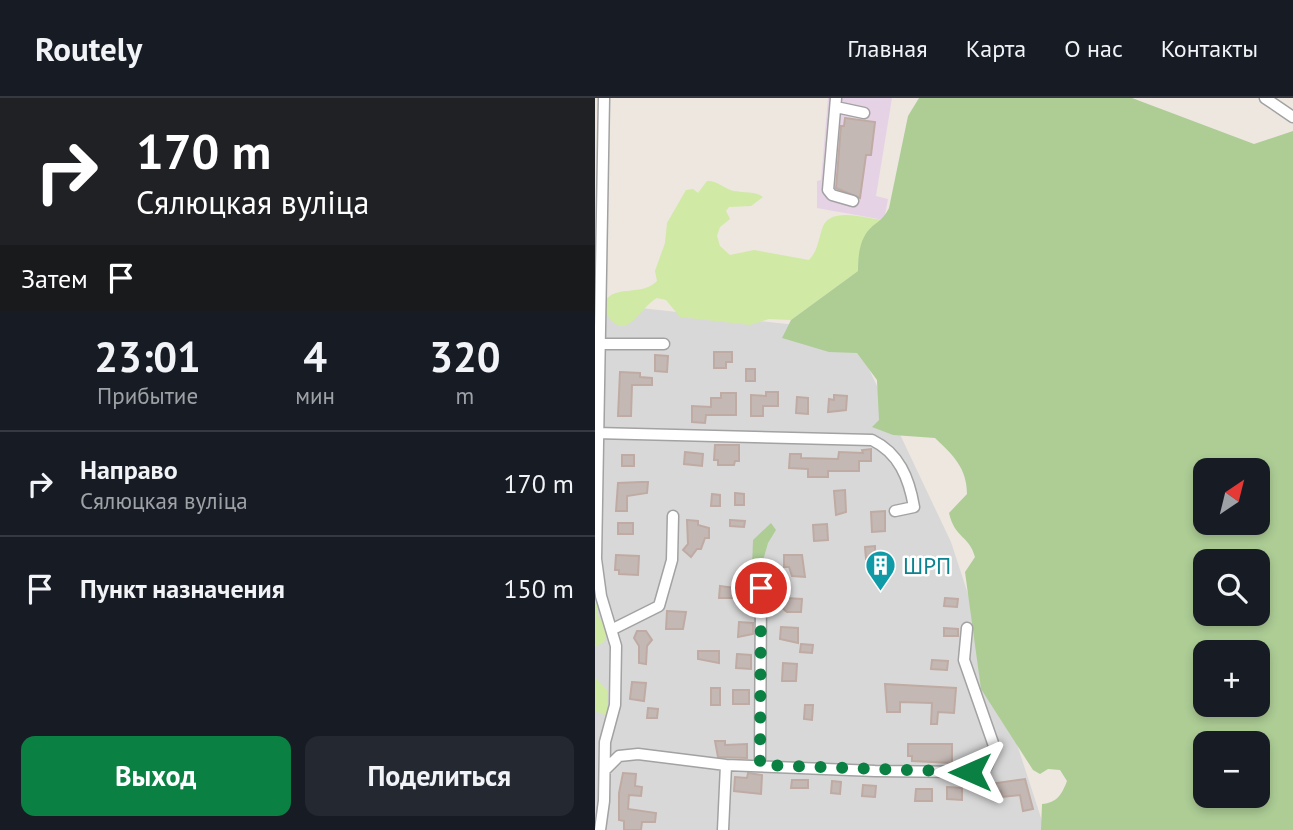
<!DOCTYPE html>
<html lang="ru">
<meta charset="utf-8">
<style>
:root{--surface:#171b24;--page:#242831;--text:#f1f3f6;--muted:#9ea1a6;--line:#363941;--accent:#0b8043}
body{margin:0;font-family:"PT Sans",sans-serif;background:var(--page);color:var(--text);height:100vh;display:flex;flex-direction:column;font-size:26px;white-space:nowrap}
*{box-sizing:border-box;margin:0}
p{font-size:23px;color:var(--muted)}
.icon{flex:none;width:38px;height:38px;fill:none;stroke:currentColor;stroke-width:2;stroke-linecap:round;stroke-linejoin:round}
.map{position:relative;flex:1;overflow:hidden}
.panel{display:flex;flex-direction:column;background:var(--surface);width:595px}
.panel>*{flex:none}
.hud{background:#202124;color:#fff;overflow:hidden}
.needle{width:46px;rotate:35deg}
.controls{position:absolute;left:598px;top:360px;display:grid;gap:14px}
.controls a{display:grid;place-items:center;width:77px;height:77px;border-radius:14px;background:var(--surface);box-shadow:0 4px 10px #0003;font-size:35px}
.pin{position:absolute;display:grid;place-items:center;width:60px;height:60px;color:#fff;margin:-30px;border:4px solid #fff;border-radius:50%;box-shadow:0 2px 7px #0007}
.me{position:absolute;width:77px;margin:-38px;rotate:270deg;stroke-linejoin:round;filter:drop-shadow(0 0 5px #0008)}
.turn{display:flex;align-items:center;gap:24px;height:147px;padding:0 21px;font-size:32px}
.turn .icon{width:91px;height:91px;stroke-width:2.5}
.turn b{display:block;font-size:49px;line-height:60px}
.then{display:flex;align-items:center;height:66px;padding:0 21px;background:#0003;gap:14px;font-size:26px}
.eta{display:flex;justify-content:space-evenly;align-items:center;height:119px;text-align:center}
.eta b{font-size:42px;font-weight:600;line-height:49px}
.action{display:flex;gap:14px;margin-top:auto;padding:14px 21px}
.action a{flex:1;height:80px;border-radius:14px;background:var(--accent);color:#fff;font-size:28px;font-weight:600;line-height:80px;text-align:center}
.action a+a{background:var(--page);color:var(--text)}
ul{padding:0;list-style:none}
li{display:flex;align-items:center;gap:21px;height:105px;padding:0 21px;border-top:2px solid var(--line)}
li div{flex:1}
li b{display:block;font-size:26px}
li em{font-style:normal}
header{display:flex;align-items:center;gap:42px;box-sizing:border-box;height:98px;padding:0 35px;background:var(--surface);border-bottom:2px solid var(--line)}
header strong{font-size:33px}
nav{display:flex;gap:38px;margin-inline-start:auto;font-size:24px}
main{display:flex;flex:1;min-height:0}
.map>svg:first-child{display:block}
.residential{fill:#d9d8d8}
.industrial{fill:#e6d2e5}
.grass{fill:#d0e9a5}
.forest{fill:#adcd95;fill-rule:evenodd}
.building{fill:#c4b8b4;stroke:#bfaba3;stroke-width:2}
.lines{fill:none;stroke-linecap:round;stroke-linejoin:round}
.minor-casing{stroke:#a2a2a2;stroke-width:13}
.minor{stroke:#fff;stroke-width:10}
.route{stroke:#0b8043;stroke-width:12;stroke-dasharray:0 21.6}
.labels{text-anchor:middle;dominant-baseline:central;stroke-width:5;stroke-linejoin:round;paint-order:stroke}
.culture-label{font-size:23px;fill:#0d838f;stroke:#fff;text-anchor:start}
</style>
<header>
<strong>Routely</strong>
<nav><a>Главная</a><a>Карта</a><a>О нас</a><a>Контакты</a></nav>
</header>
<main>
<section class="panel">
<div class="hud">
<div class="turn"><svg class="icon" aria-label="right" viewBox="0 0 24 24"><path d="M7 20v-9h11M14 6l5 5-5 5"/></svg><div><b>170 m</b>Сялюцкая вуліца</div></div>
<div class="then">Затем<svg class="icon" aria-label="arrive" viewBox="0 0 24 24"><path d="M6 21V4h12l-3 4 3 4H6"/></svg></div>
</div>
<div class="eta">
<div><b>23:01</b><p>Прибытие</p></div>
<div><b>4</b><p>мин</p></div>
<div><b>320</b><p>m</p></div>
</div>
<ul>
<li><svg class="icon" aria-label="right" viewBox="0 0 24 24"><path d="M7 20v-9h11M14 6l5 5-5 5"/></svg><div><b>Направо</b><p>Сялюцкая вуліца</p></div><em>170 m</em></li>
<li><svg class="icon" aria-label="arrive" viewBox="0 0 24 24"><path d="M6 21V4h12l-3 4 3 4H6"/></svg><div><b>Пункт назначения</b></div><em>150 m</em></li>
</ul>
<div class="action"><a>Выход</a><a>Поделиться</a></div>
</section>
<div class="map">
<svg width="698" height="732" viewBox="0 0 698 732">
<rect width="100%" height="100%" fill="#ede7e0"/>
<path class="residential" d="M 0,205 L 256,233 L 356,444 L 450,732 L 0,732 Z"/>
<path class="industrial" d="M 233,0 L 297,0 L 281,98 L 293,101 L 289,122 L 222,110 L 222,83 L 226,82 Z"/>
<path class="grass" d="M 112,83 C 124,83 129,91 139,93 C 149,95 160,93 168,99 L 156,108 L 134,109 L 131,113 L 135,121 L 125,129 L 122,138 L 125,148 L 135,157 L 159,152 L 214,162 C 223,152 223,144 227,131 C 234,107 271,121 289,122 C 269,136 264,149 263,173 L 196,222 L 174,221 L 155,227 L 85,219 L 71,202 L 62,200 C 41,212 30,252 7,208 C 17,184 46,200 62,183 L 60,173 L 70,145 L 72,125 L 91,92 L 98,91 L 103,95 Z
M 0,495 L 4,522 L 9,521 L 14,533 L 9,544 L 0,549 Z
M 0,579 L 12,592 L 12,618 L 0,613 Z"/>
<path class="forest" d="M 324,0 L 537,0 L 659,46 L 698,33 L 698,732 L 446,732 L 447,706 C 462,705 467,696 472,683 L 465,672 L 453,671 L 445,676 L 438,672 L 386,591 L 370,474 L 380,459 C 374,437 360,441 354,415 L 372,396 C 372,370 358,357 340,340 L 298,337 L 277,329 L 284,322 L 282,282 L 262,255 L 234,254 L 187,240 L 196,222 L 263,173 C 263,161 264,145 272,134 C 280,124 288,123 294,110 L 313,18 ZM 611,373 L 663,373 L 663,425 L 611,425 ZM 611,464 L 663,464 L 663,516 L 611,516 ZM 611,555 L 663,555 L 663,607 L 611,607 ZM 611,646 L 663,646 L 663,698 L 611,698 Z
M 176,425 L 181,432 L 173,445 L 165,473 L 157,469 L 158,442 Z"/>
<path class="building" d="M 250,20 L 280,24 L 276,57 L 271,57 L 265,100 L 241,90 L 246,28 L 249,28 Z
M 119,254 L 137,254 L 137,264 L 131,264 L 131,270 L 119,270 Z
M 60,257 L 73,258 L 72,274 L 60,273 Z
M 151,271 L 160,271 L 160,283 L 151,283 Z
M 25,274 L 45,275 L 45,279 L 57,280 L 57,287 L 37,287 L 36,318 L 23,318 Z
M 171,294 L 183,294 L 183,308 L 168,308 L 168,318 L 156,318 L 156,297 L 171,298 Z
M 126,295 L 141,295 L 141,317 L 111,317 L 110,325 L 97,324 L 97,308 L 116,309 L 116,300 L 126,300 Z
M 239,297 L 252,298 L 251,312 L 233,314 L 234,301 L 239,302 Z
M 202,299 L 213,300 L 213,316 L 201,315 Z
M 120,347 L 144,347 L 144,363 L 140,363 L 139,367 L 123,367 L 123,362 L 119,362 Z
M 276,351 L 276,363 L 264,363 L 264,373 L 233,373 L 233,379 L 213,379 L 213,371 L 194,370 L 195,356 L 206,356 L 206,360 L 243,361 L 244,354 L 268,355 L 267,352 Z
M 90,354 L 108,356 L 107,368 L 89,366 Z
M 27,357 L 39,357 L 39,368 L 27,368 Z
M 46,384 L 53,384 L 52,395 L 32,398 L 32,413 L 21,413 L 23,385 Z
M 250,392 L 251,414 L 241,417 L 239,393 Z
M 140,395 L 149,396 L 149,407 L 140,407 Z
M 117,396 L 125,397 L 125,408 L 116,408 Z
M 290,413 L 290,433 L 277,434 L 276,414 Z
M 92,422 L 103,423 L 103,427 L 114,430 L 114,440 L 110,440 L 106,451 L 102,451 L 96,459 L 88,452 L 93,446 Z
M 135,422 L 150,423 L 149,429 L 135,428 Z
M 23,425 L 38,425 L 38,436 L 23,436 Z
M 232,426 L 233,442 L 219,443 L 218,427 Z
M 280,448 L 280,461 L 271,461 L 270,449 Z
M 21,457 L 44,458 L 43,477 L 24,476 L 24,472 L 20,472 Z
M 189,457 L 207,457 L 210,479 L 197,478 L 194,469 L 189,469 Z
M 125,488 L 156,492 L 155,505 L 142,504 L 142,500 L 124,500 Z
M 191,500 L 207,501 L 206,514 L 192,514 L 186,509 Z
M 350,500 L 363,501 L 362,509 L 349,508 Z
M 72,513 L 91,514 L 88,531 L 71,531 Z
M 144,524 L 158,525 L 158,536 L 143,539 Z
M 186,529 L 203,530 L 203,545 L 185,541 Z
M 349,530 L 363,531 L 363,538 L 349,538 Z
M 42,533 L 51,533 L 57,542 L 52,548 L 51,566 L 44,565 L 44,548 L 39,540 Z
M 206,546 L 218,547 L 217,555 L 205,554 Z
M 103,553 L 124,553 L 124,565 L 103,561 Z
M 142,556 L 156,557 L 156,571 L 141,570 Z
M 337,562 L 353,563 L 352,572 L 336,571 Z
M 188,565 L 202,566 L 201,583 L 187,583 Z
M 37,584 L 51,585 L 49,603 L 35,601 Z
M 290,586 L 361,590 L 359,615 L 343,614 L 342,626 L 336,626 L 337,605 L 305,604 L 305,614 L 292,614 Z
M 116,590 L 125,590 L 125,607 L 116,607 Z
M 138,592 L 154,592 L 154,606 L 138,606 Z
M 210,607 L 218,607 L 217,622 L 209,621 Z
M 53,610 L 63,611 L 62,620 L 52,620 Z
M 120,643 L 130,643 L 130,647 L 152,646 L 152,660 L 123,659 Z
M 313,646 L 357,646 L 357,665 L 317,663 L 317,658 L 313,658 Z
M 28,675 L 41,676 L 40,688 L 47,689 L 46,698 L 34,697 L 33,711 L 61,715 L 60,724 L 47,724 L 46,732 L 29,732 L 29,723 L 24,722 L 24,695 Z
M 153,675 L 167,677 L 166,696 L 139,693 L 140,679 L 152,680 Z
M 430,681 L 438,711 L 428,713 L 425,697 L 407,699 L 406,693 L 401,694 L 401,685 Z
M 197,682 L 213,682 L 213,690 L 196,690 Z
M 237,683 L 246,684 L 245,696 L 236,695 Z
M 268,687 L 281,688 L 280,699 L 267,698 Z
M 352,689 L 367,690 L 367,702 L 352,701 Z
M 321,691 L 337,691 L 337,703 L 320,703 Z"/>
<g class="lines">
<defs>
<path id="minor" d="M 241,0 L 233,92 L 237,97 L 258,103
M 670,0 L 698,19
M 241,9 L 269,15
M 3,246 L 69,246
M 1,335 L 277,342 C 304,355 314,380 319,409 L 300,413
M 18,531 L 64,508 L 77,462 L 78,418
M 165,667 L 166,490
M 10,672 L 24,658 L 43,656 L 131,667 L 280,673 L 375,674 L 392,668 L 399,648 L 369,562 L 372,530
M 5,732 L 9,703 L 10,644 L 20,607 L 21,548 L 6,498 L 1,461 L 9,0
M 128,732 L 131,667"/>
</defs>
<use href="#minor" class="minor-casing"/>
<use href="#minor" class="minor"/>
</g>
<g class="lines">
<path class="route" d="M 166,490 L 165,667 L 375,674"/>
</g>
<defs>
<symbol id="building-pin" viewBox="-11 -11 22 30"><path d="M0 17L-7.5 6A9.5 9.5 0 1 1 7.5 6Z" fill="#0f9aa8" stroke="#fff"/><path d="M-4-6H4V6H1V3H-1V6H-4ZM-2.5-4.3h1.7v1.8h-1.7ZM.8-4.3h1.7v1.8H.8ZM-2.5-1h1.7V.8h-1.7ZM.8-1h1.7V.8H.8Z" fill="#fff"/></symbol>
</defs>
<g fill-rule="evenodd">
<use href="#building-pin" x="268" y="450" width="35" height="47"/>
</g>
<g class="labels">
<g class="culture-label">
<text x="308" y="467">ШРП</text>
</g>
</g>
</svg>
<div class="controls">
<a><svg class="needle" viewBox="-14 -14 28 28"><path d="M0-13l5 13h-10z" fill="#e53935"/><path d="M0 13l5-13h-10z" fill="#9ea1a6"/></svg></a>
<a><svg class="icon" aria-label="search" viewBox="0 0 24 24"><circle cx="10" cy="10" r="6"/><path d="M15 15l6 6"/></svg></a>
<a>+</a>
<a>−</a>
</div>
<div class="pin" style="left:166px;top:490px;background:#d93025"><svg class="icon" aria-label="arrive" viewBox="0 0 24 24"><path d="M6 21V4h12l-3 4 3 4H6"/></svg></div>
<svg class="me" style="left:375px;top:674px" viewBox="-20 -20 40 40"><path d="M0-17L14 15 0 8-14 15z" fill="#0b8043" stroke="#fff" stroke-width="4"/></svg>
</div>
</main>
